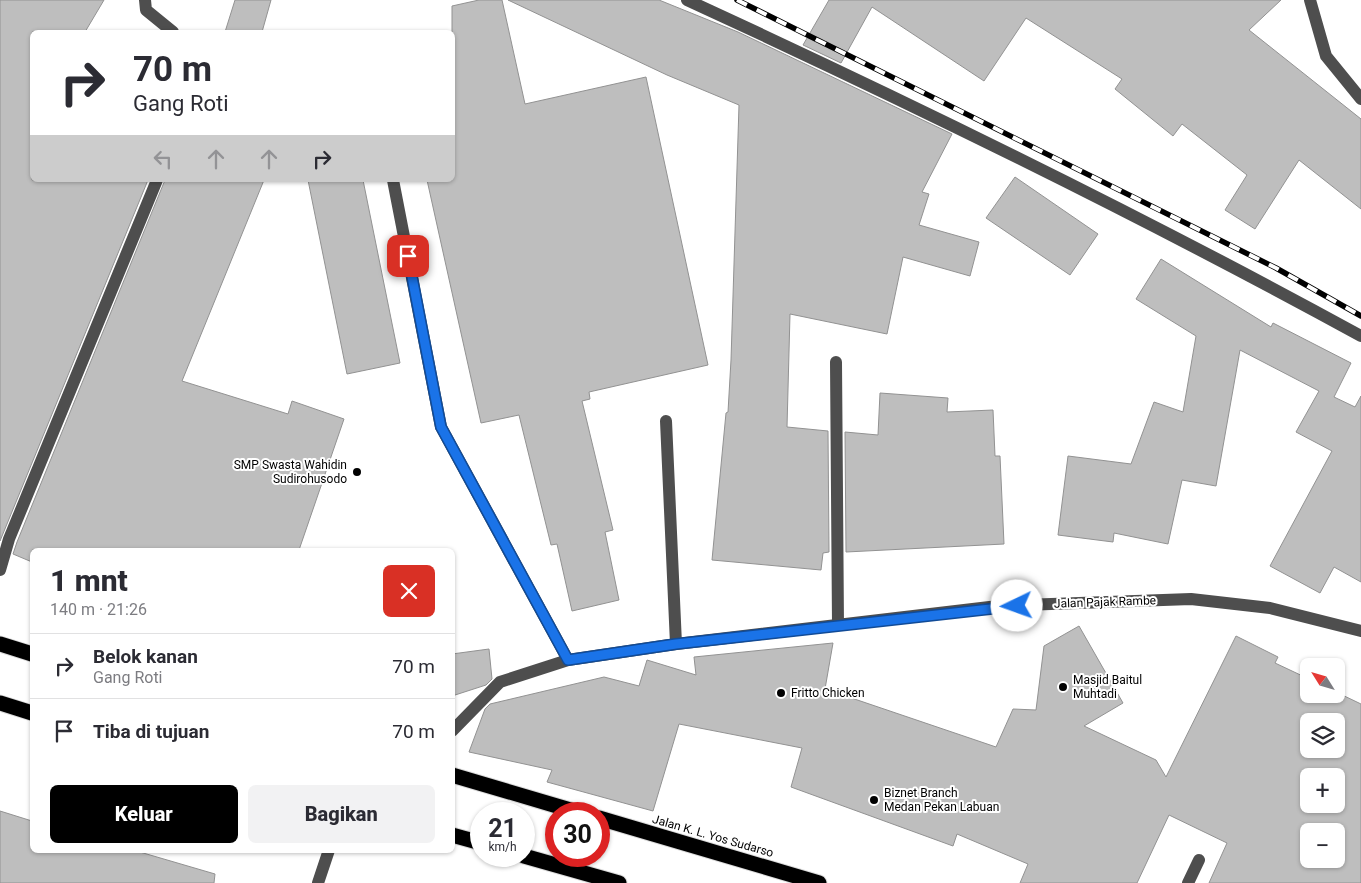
<!DOCTYPE html>
<html lang="id">
<meta charset="utf-8">
<style>
:root{--surface:#fff;--page:#f2f2f3;--text:#2b2b33;--muted:#7c7c81;--line:#e1e1e2;--accent:#000}
body{margin:0;font-family:Roboto,sans-serif;background:var(--page);color:var(--text);height:100vh;display:flex;flex-direction:column;font-size:19px;white-space:nowrap}
*{box-sizing:border-box;margin:0}
p{font-size:16px;color:var(--muted)}
.icon{flex:none;width:28px;height:28px;fill:none;stroke:currentColor;stroke-width:2;stroke-linecap:round;stroke-linejoin:round}
.map{position:relative;flex:1;overflow:hidden}
.sheet{position:absolute;left:30px;top:548px;width:425px;height:305px;display:flex;flex-direction:column;background:var(--surface);border-radius:8px;box-shadow:0 1px 4px #0004}
.sheet>*{flex:none}
.hud{position:absolute;left:30px;top:30px;width:425px;height:152px;border-radius:8px;box-shadow:0 1px 4px #0004;background:#fff;color:var(--text);overflow:hidden}
.needle{width:32px;rotate:307deg}
.buttons{position:absolute;left:1300px;top:658px;display:grid;gap:10px}
.buttons a{display:grid;place-items:center;width:45px;height:45px;border-radius:8px;background:var(--surface);box-shadow:0 1px 4px #0004;font-size:25px}
.speed{position:absolute;left:470px;top:802px;display:flex;gap:10px;font-size:25px;font-weight:700;text-align:center}
.speed>*{display:grid;place-content:center;width:65px;height:65px;border-radius:50%;background:var(--surface);box-shadow:0 1px 4px #0004;line-height:1}
.speed small{font-size:12px;font-weight:400}
.speed .limit{border:8px solid #d22;background:#fff;color:#111}
.pin{position:absolute;display:grid;place-items:center;width:42px;height:42px;color:#fff;margin:-21px;border-radius:10px;box-shadow:0 2px 8px #0006}
.me{position:absolute;width:55px;margin:-28px;rotate:267deg;stroke-linejoin:round;filter:drop-shadow(0 0 4px #0008)}
.turn{display:flex;align-items:center;gap:18px;height:105px;padding:0 20px;font-size:22px}
.turn .icon{width:65px;height:65px;stroke-width:2.5}
.turn b{display:block;font-size:35px;line-height:42px}
.lanes{display:flex;align-items:center;height:48px;padding:0 20px;background:#0003;justify-content:center;gap:25px;direction:ltr}
.lanes .off{opacity:.35}
.round{display:grid;place-items:center;flex:none;width:52px;height:52px;border-radius:8px;background:var(--page)}
.head{display:flex;align-items:center;justify-content:space-between;height:85px;padding:0 20px}
h1{font-size:30px;font-weight:800;line-height:38px}
.primary-button{display:flex;gap:10px;margin-top:auto;padding:10px 20px}
.primary-button a{flex:1;height:58px;border-radius:8px;background:var(--accent);color:#fff;font-size:20px;font-weight:800;line-height:58px;text-align:center}
.primary-button a+a{background:var(--page);color:var(--text)}
ul{padding:0;list-style:none}
li{display:flex;align-items:center;gap:15px;height:65px;padding:0 20px;border-top:1px solid var(--line)}
li div{flex:1}
li b{display:block;font-size:19px}
li em{font-style:normal}
.map>svg:first-child{display:block}
.building{fill:#bebebe;stroke:#929292;fill-rule:evenodd}
.lines{fill:none;stroke-linecap:round;stroke-linejoin:round}
.highway-casing{stroke:#dbdbdb;stroke-width:17}
.minor{stroke:#4e4e4e;stroke-width:12}
.highway{stroke:#000;stroke-width:15}
.rail-casing{stroke:#000;stroke-width:5.5}
.rail{stroke:#fff;stroke-width:4;stroke-dasharray:11;stroke-linecap:butt}
.route-casing{stroke:#114b97;stroke-width:12}
.route{stroke:#1a73e8;stroke-width:9}
.poi-dot{fill:#000;stroke:#fff;stroke-width:2}
.labels{text-anchor:middle;dominant-baseline:central;stroke-width:4;stroke-linejoin:round;paint-order:stroke}
.poi-label{font-size:12px;fill:#000;stroke:#fff;text-anchor:start}
.street-label{font-size:12px;fill:#000;stroke:#fff}
</style>
<div class="map">
<svg width="1361" height="883" viewBox="0 0 1361 883">
<rect width="100%" height="100%" fill="#fff"/>
<path class="building" d="M 0,0 L 104,0 L 85,32 L 32,32 L 32,180 L 148,180 L 0,541 Z
M 235,0 L 271,0 L 262,32 L 225,32 Z
M 479,0 L 502,0 L 525,104 L 646,77 L 708,365 L 589,392 L 590,399 L 582,401 L 613,530 L 605,532 L 619,600 L 572,611 L 557,544 L 551,545 L 519,415 L 481,423 L 427,180 L 452,180 L 452,6 Z
M 508,0 L 659,0 L 738,32 L 952,134 L 922,192 L 929,194 L 919,225 L 979,242 L 970,276 L 903,257 L 887,334 L 790,314 L 787,427 L 828,431 L 829,552 L 823,553 L 821,570 L 712,560 L 726,413 L 728,412 L 731,360 L 739,105 L 667,75 Z
M 829,0 L 1281,0 L 1249,30 L 1361,119 L 1361,209 L 1299,160 L 1255,229 L 1225,210 L 1247,175 L 1182,124 L 1173,136 L 1115,89 L 1122,79 L 1026,18 L 984,81 L 872,7 L 841,63 L 803,45 Z
M 1015,177 L 1098,234 L 1070,275 L 986,218 Z
M 165,180 L 264,180 L 182,381 L 288,414 L 292,401 L 344,419 L 299,550 L 32,550 L 32,562 L 13,554 L 17,542 Z
M 308,180 L 363,180 L 400,363 L 347,374 Z
M 1161,259 L 1271,327 L 1273,323 L 1351,363 L 1334,397 L 1355,407 L 1361,396 L 1361,582 L 1334,567 L 1320,593 L 1270,566 L 1332,451 L 1296,432 L 1319,391 L 1240,350 L 1216,486 L 1182,480 L 1168,544 L 1114,533 L 1113,542 L 1058,535 L 1068,456 L 1131,464 L 1154,402 L 1183,412 L 1196,336 L 1136,299 Z
M 880,393 L 948,398 L 947,412 L 993,410 L 995,456 L 1000,456 L 1004,544 L 846,552 L 845,432 L 878,435 Z
M 1079,626 L 1123,703 L 1084,726 L 1156,760 L 1166,777 L 1236,636 L 1278,657 L 1275,663 L 1309,679 L 1309,694 L 1336,694 L 1336,692 L 1361,704 L 1361,883 L 1209,883 L 1227,843 L 1169,815 L 1137,883 L 1020,883 L 1028,864 L 957,834 L 953,846 L 791,787 L 802,748 L 679,724 L 653,811 L 547,782 L 552,770 L 469,752 L 485,709 L 490,704 L 604,677 L 639,686 L 647,660 L 696,675 L 694,657 L 833,643 L 825,689 L 996,747 L 1013,709 L 1036,710 L 1044,646 ZM 1309,721 L 1336,721 L 1336,749 L 1309,749 ZM 1309,776 L 1336,776 L 1336,804 L 1309,804 ZM 1309,831 L 1336,831 L 1336,859 L 1309,859 Z
M 489,649 L 492,679 L 486,685 L 452,696 L 452,654 Z
M 0,811 L 32,821 L 32,850 L 133,850 L 215,874 L 214,883 L 0,883 Z"/>
<g class="lines">
<defs>
<path id="highway" d="M 0,644 L 32,654
M 0,703 L 32,713
M 452,775 L 584,814
M 599,818 L 819,883
M 452,835 L 481,843
M 524,856 L 619,883"/>
</defs>
<use href="#highway" class="highway-casing"/>
<path class="minor" d="M 145,0 L 146,10 L 173,32
M 687,0 C 915,105 1140,215 1361,336
M 1310,0 L 1326,56 L 1361,99
M 393,180 L 441,427 L 568,660
M 836,362 L 838,625
M 666,421 L 676,644
M 0,570 L 9,539 L 157,180
M 452,731 L 500,682 L 568,660 L 676,644 L 998,606 L 1191,599 L 1270,608 L 1361,631
M 318,883 L 329,850
M 1188,883 L 1199,860"/>
<use href="#highway" class="highway"/>
<defs>
<path id="rail" d="M 737,0 L 1276,268 L 1361,316"/>
</defs>
<use href="#rail" class="rail-casing"/>
<use href="#rail" class="rail"/>
</g>
<g class="lines">
<defs>
<path id="route" d="M 408,256 L 441,427 L 568,660 L 676,644 L 1017,606"/>
</defs>
<use href="#route" class="route-casing"/>
<use href="#route" class="route"/>
</g>
<g class="poi-dot">
<circle cx="357" cy="472" r="5"/>
<circle cx="1063" cy="687" r="5"/>
<circle cx="781" cy="693" r="5"/>
<circle cx="874" cy="800" r="5"/>
</g>
<g class="labels">
<g class="poi-label">
<text x="347" y="465" text-anchor="end">SMP Swasta Wahidin<tspan x="347" dy="14">Sudirohusodo</tspan></text>
<text x="1073" y="680">Masjid Baitul<tspan x="1073" dy="14">Muhtadi</tspan></text>
<text x="791" y="693">Fritto Chicken</text>
<text x="884" y="793">Biznet Branch<tspan x="884" dy="14">Medan Pekan Labuan</tspan></text>
</g>
<g class="street-label">
<text transform="translate(1105 602) rotate(-2)">Jalan Pajak Rambe</text>
<text transform="translate(713 836) rotate(16)">Jalan K. L. Yos Sudarso</text>
</g>
</g>
</svg>
<div class="buttons">
<a><svg class="needle" viewBox="-14 -14 28 28"><path d="M0-13l5 13h-10z" fill="#e53935"/><path d="M0 13l5-13h-10z" fill="#7c7c81"/></svg></a>
<a><svg class="icon" aria-label="layers" viewBox="0 0 24 24"><path d="M12 4l9 5-9 5-9-5zM3 14l9 5 9-5"/></svg></a>
<a>+</a>
<a>−</a>
</div>
<div class="speed"><div>21<small>km/h</small></div><div class="limit">30</div></div>
<div class="pin" style="left:408px;top:256px;background:#d93025"><svg class="icon" aria-label="arrive" viewBox="0 0 24 24"><path d="M6 21V4h12l-3 4 3 4H6"/></svg></div>
<svg class="me" style="left:1017px;top:606px" viewBox="-20 -20 40 40"><circle r="19" fill="#fff"/><path d="M0-13L10 11 0 6-10 11z" fill="#1a73e8"/></svg>
<div class="hud">
<div class="turn"><svg class="icon" aria-label="right" viewBox="0 0 24 24"><path d="M7 20v-9h11M14 6l5 5-5 5"/></svg><div><b>70 m</b>Gang Roti</div></div>
<div class="lanes"><svg class="icon off" aria-label="left" viewBox="0 0 24 24"><path d="M17 20v-9H6M10 6l-5 5 5 5"/></svg><svg class="icon off" aria-label="ahead" viewBox="0 0 24 24"><path d="M12 20V5M6 11l6-6 6 6"/></svg><svg class="icon off" aria-label="ahead" viewBox="0 0 24 24"><path d="M12 20V5M6 11l6-6 6 6"/></svg><svg class="icon" aria-label="right" viewBox="0 0 24 24"><path d="M7 20v-9h11M14 6l5 5-5 5"/></svg></div>
</div>
<section class="sheet">
<div class="head"><div><h1>1 mnt</h1><p>140 m · 21:26</p></div><a class="round" style="background:#d93025;color:#fff"><svg class="icon" aria-label="close" viewBox="0 0 24 24"><path d="M6 6l12 12M18 6L6 18"/></svg></a></div>
<ul>
<li><svg class="icon" aria-label="right" viewBox="0 0 24 24"><path d="M7 20v-9h11M14 6l5 5-5 5"/></svg><div><b>Belok kanan</b><p>Gang Roti</p></div><em>70 m</em></li>
<li><svg class="icon" aria-label="arrive" viewBox="0 0 24 24"><path d="M6 21V4h12l-3 4 3 4H6"/></svg><div><b>Tiba di tujuan</b></div><em>70 m</em></li>
</ul>
<div class="primary-button"><a>Keluar</a><a>Bagikan</a></div>
</section>
</div>
